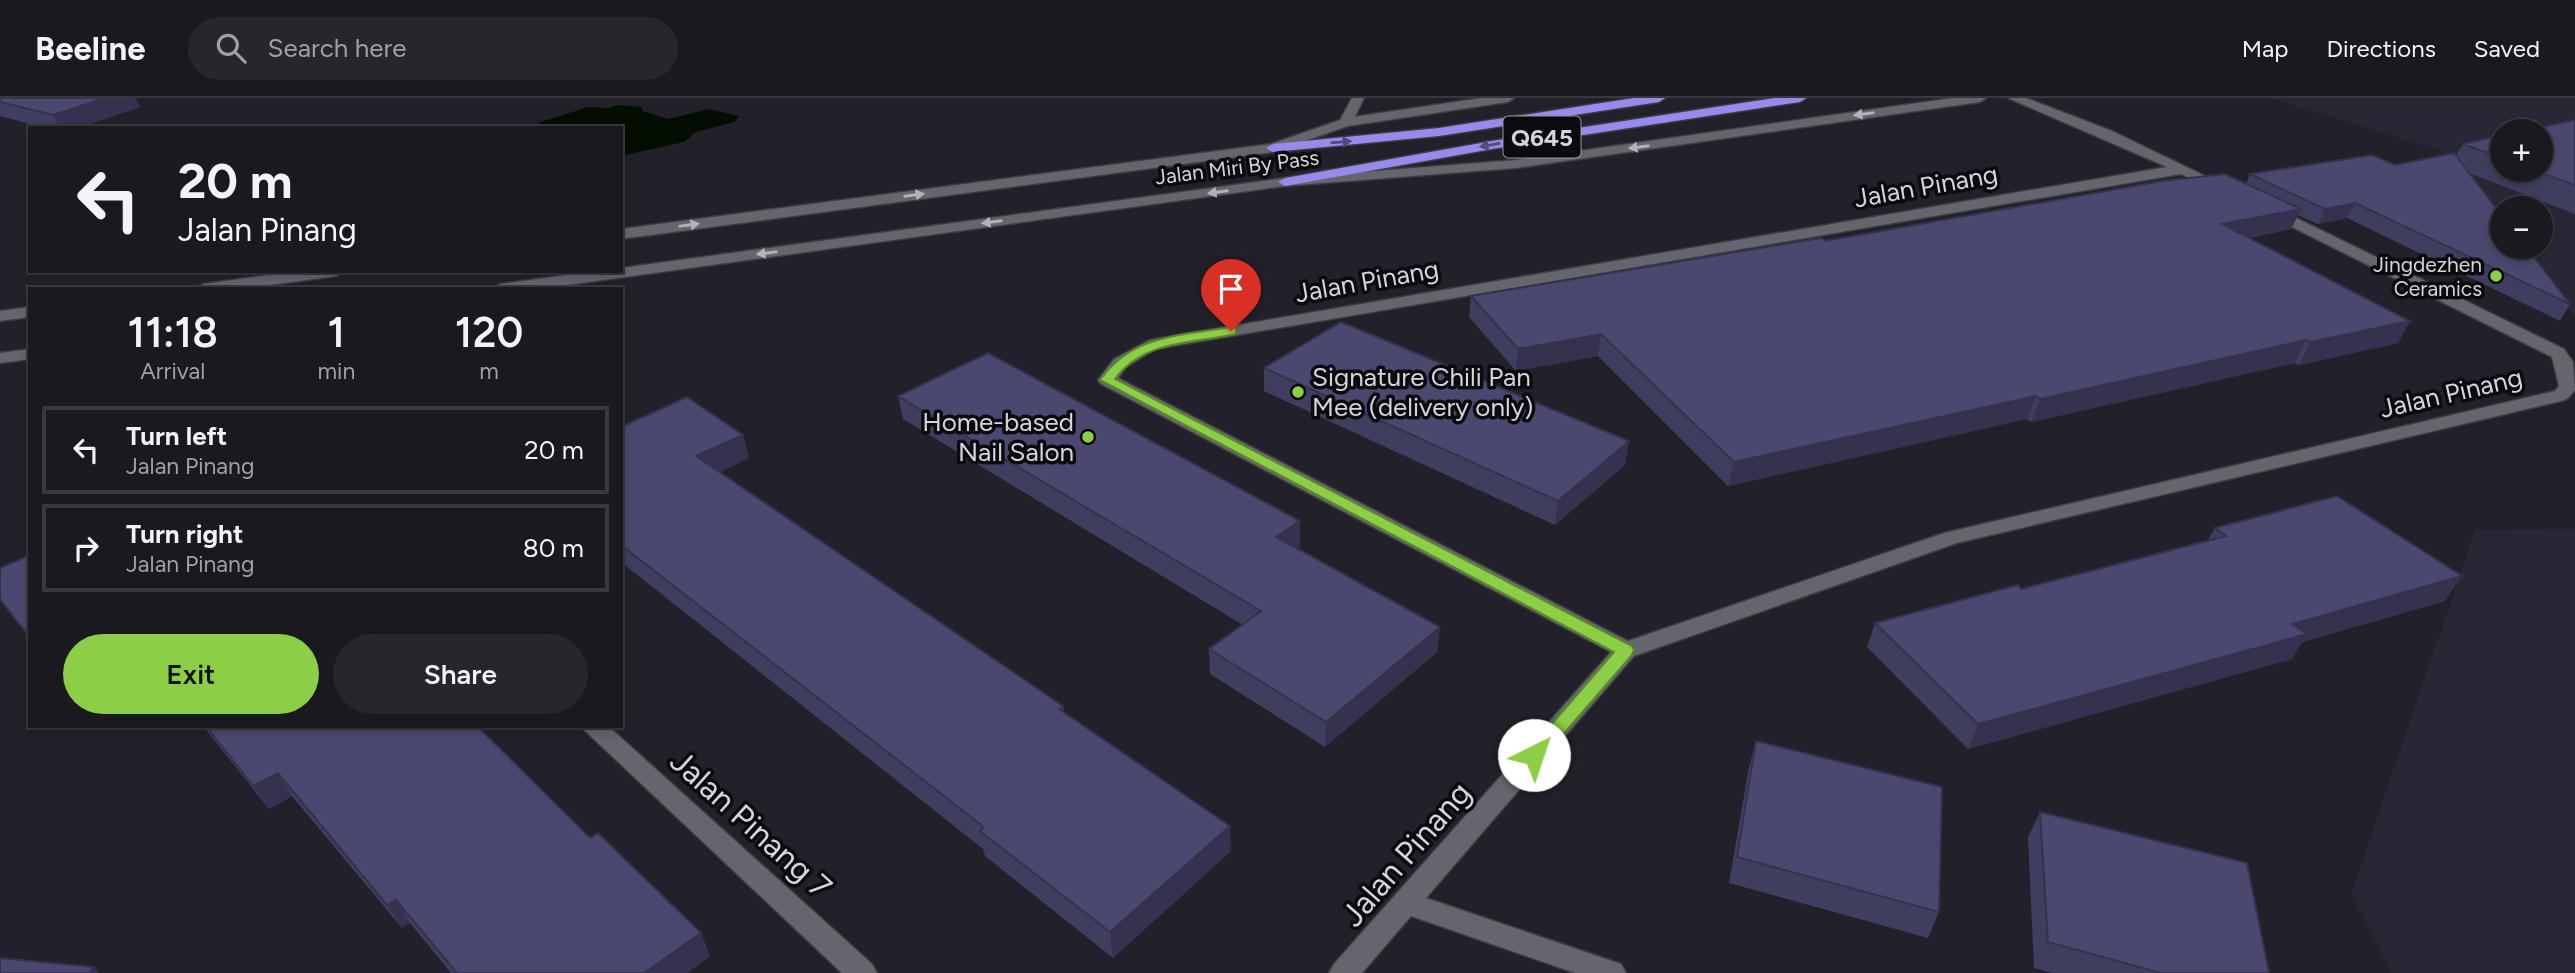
<!DOCTYPE html>
<meta charset="utf-8">
<style>
:root{--surface:#1a191f;--page:#27262c;--text:#f1f3f6;--muted:#9fa0a4;--line:#38383d;--accent:#8cce45}
body{margin:0;font-family:Figtree,sans-serif;background:var(--page);color:var(--text);height:100vh;display:flex;flex-direction:column;font-size:26px;white-space:nowrap}
*{box-sizing:border-box;margin:0}
p{font-size:23px;color:var(--muted)}
.icon{flex:none;width:38px;height:38px;fill:none;stroke:currentColor;stroke-width:2;stroke-linecap:round;stroke-linejoin:round}
.map{position:relative;flex:1;overflow:hidden}
.drawer{position:absolute;left:28px;top:189px;width:595px;height:441px;display:flex;flex-direction:column;background:var(--surface);border-radius:0px;box-shadow:0 4px 10px #0003,0 0 0 2px var(--line)}
.drawer>*{flex:none}
.banner{position:absolute;left:28px;top:28px;width:595px;height:147px;border-radius:0px;box-shadow:0 4px 10px #0003,0 0 0 2px var(--line);background:#1a191f;color:var(--text);overflow:hidden}
.tools{position:absolute;left:2490px;top:21px;display:grid;gap:14px}
.tools a{display:grid;place-items:center;width:63px;height:63px;border-radius:50%;background:var(--surface);box-shadow:0 4px 10px #0003,0 0 0 2px var(--line);font-size:35px}
.pin{position:absolute;display:grid;place-items:center;width:60px;height:60px;color:#fff;margin:-72px -30px;border-radius:50% 50% 50% 0;rotate:-45deg;box-shadow:0 0 7px #0007}
.pin .icon{rotate:45deg}
.me{position:absolute;width:77px;margin:-38px;rotate:41deg;stroke-linejoin:round;filter:drop-shadow(0 0 5px #0008)}
.turn{display:flex;align-items:center;gap:24px;height:147px;padding:0 35px;font-size:32px}
.turn .icon{width:91px;height:91px;stroke-width:2.5}
.turn b{display:block;font-size:49px;line-height:60px}
.eta{display:flex;justify-content:space-evenly;align-items:center;height:119px;text-align:center}
.eta b{font-size:42px;font-weight:600;line-height:49px}
.primary-button{display:flex;gap:14px;margin-top:auto;padding:14px 35px}
.primary-button a{flex:1;height:80px;border-radius:42px;background:var(--accent);color:#111;font-size:28px;font-weight:600;line-height:80px;text-align:center}
.primary-button a+a{background:var(--page);color:var(--text)}
ul{padding:0;list-style:none}
li{display:flex;align-items:center;gap:21px;height:88px;margin:0 14px 10px;padding:0 21px;border:4px solid var(--line);border-radius:0px}
li div{flex:1}
li b{display:block;font-size:26px}
li em{font-style:normal}
header{display:flex;align-items:center;gap:42px;box-sizing:border-box;height:98px;padding:0 35px;background:var(--surface);border-bottom:2px solid var(--line)}
header strong{font-size:33px}
nav{display:flex;gap:38px;margin-inline-start:auto;font-size:24px}
.search{width:490px;height:63px;background:var(--page);display:flex;align-items:center;gap:18px;box-sizing:border-box;padding:0 24px;border-radius:38px;color:var(--muted);font-size:26px}
.map>svg:first-child{display:block}
.built{fill:#282735;fill-rule:evenodd}
.water{fill:#040e00}
.lines{fill:none;stroke-linecap:round;stroke-linejoin:round}
.street-casing{stroke:#3b3b42;stroke-width:3}
.secondary-casing{stroke:#3b3b42;stroke-width:3}
.highway-casing{stroke:#3b3b42;stroke-width:3}
.street{fill:#65656e;fill-rule:evenodd}
.secondary{fill:#65656e;fill-rule:evenodd}
.highway{fill:#968bed;fill-rule:evenodd}
.wall{fill:#403e5f}
.shaded-wall{fill:#34324e}
.building{fill:#4b486f;stroke:#34324e;stroke-width:2}
.oneway{fill:#b3b3b9}
.oneway2{fill:#504b7e}
.route{fill:#8cce45;stroke:#5b862d;stroke-width:2}
.poi-dot{fill:#8cce45;stroke:#0b0b0f;stroke-width:2.5}
.labels{text-anchor:middle;dominant-baseline:central;stroke-width:7;stroke-linejoin:round;paint-order:stroke}
.far-street-label{font-size:21px;fill:#d4d4d9;stroke:#0b0b0f}
.far-poi-label{font-size:21px;fill:#d4d4d9;stroke:#0b0b0f;text-anchor:end}
.shield{fill:#0b0b0f;stroke:#98989c;stroke-width:2}
.shield-label{font-size:24px;font-weight:bold;fill:#d4d4d9}
.street-label{font-size:26px;fill:#d4d4d9;stroke:#0b0b0f}
.poi-label{font-size:26px;fill:#d4d4d9;stroke:#0b0b0f;text-anchor:start}
.near-street-label{font-size:32px;fill:#d4d4d9;stroke:#0b0b0f}
</style>
<header>
<strong>Beeline</strong>
<div class="search"><svg class="icon" aria-label="search" viewBox="0 0 24 24"><circle cx="10" cy="10" r="6"/><path d="M15 15l6 6"/></svg>Search here</div>
<nav><a>Map</a><a>Directions</a><a>Saved</a></nav>
</header>
<div class="map">
<svg width="2575" height="875" viewBox="0 0 2575 875">
<rect width="100%" height="100%" fill="#222129"/>
<path class="built" d="M 2270,0 L 2575,0 L 2575,219 L 2518,149 L 2541,149 L 2541,110 L 2502,110 L 2502,130 L 2439,52 ZM 2502,33 L 2541,33 L 2541,72 L 2502,72 Z
M 2575,431 L 2575,875 L 2392,875 L 2351,797 L 2475,432 Z"/>
<path class="water" d="M 618,7 L 642,9 L 642,13 L 668,21 L 709,11 L 739,18 L 735,24 L 696,34 L 684,44 L 621,58 L 621,30 L 540,30 L 538,25 L 588,9 L 609,10 Z"/>
<g class="lines">
<defs>
<path id="street" d="M 1352,0 L 1364,0 L 1351,27 L 1341,27 L 1339,24 Z
M 2008,0 L 2026,0 L 2112,33 L 2230,90 L 2228,93 L 2218,93 L 2181,76 L 1155,251 L 1126,269 L 1118,280 L 1628,543 L 1944,435 L 2555,293 L 2559,288 L 2552,259 L 2266,116 L 2266,110 L 2276,110 L 2564,251 L 2573,264 L 2575,292 L 2567,301 L 2561,303 L 1957,445 L 1634,558 L 1426,800 L 1621,866 L 1626,875 L 1575,875 L 1411,818 L 1362,875 L 1329,875 L 1334,866 L 1611,554 L 1101,286 L 1098,282 L 1114,261 L 1150,242 L 2167,69 Z
M 580,628 L 608,628 L 872,866 L 877,875 L 842,875 Z"/>
<path id="secondary" d="M 1482,0 L 1514,0 L 1508,4 L 1348,28 L 1273,54 L 621,141 L 621,131 L 1271,46 L 1346,20 Z
M 1953,0 L 1986,0 L 1980,4 L 1516,70 L 1285,88 L 538,191 L 492,191 L 500,186 L 595,173 L 621,173 L 621,170 L 1285,80 L 1516,62 Z
M 298,173 L 344,173 L 336,178 L 241,191 L 195,191 L 203,186 Z
M 30,209 L 30,219 L 0,223 L 0,213 Z
M 30,251 L 30,261 L 0,265 L 0,255 Z"/>
<path id="highway" d="M 1634,0 L 1665,0 L 1659,4 L 1439,38 L 1273,54 L 1266,50 L 1273,46 L 1439,30 Z
M 1775,0 L 1806,0 L 1800,4 L 1492,51 L 1285,88 L 1278,84 L 1285,80 L 1492,43 Z"/>
</defs>
<use href="#street" class="street-casing"/>
<use href="#secondary" class="secondary-casing"/>
<use href="#highway" class="highway-casing"/>
<use href="#street" class="street"/>
<use href="#secondary" class="secondary"/>
<use href="#highway" class="highway"/>
</g>
<path class="wall" d="M 0,0 L 140,9 L 77,30 L 44,30 L 0,18 Z
M 2575,22 L 2575,116 L 2469,75 L 2570,206 L 2560,223 L 2347,120 L 2318,126 L 2298,117 L 2291,131 L 2249,140 L 2410,223 L 2398,245 L 2299,267 L 2295,265 L 2031,324 L 2027,321 L 1728,388 L 1598,258 L 1516,273 L 1469,219 L 1471,198 L 1825,143 L 2246,86 L 2250,76 L 2395,67 L 2456,58 L 2463,46 L 2502,37 L 2502,72 L 2541,72 Z
M 1264,270 L 1629,343 L 1625,367 L 1555,427 L 1264,293 Z
M 898,298 L 1300,423 L 1300,448 L 1296,450 L 1440,529 L 1437,554 L 1325,649 L 1210,576 L 1209,551 L 1243,527 L 903,321 Z
M 621,329 L 743,337 L 749,360 L 720,374 L 1063,608 L 1064,615 L 1231,753 L 1113,860 L 985,758 L 983,751 L 621,464 Z
M 2215,430 L 2445,503 L 2302,544 L 2292,561 L 1968,651 L 1867,549 L 1875,525 L 2021,491 L 2208,442 Z
M 30,457 L 30,541 L 0,503 L 0,470 Z
M 203,628 L 445,628 L 590,740 L 701,835 L 710,858 L 687,875 L 451,875 L 410,825 L 402,830 L 292,698 L 269,711 Z
M 1756,643 L 1939,814 L 1928,840 L 1729,785 L 1749,669 Z
M 2040,714 L 2269,875 L 2052,875 L 2034,870 L 2028,739 Z"/>
<path class="shaded-wall" d="M 105,0 L 135,0 L 140,9 L 77,30 L 60,30 L 53,17 Z
M 2355,105 L 2347,120 L 2318,126 L 2325,111 Z
M 2301,111 L 2291,131 L 2213,147 L 2222,126 Z
M 2410,223 L 2398,245 L 2299,267 L 2310,244 Z
M 1601,236 L 1598,258 L 1516,273 L 1518,251 Z
M 2306,242 L 2295,265 L 2031,324 L 2040,301 Z
M 2036,298 L 2027,321 L 1728,388 L 1734,364 Z
M 743,337 L 749,360 L 704,382 L 696,358 Z
M 1629,343 L 1625,367 L 1555,427 L 1558,403 Z
M 1300,423 L 1300,448 L 1276,464 L 1276,439 Z
M 2462,478 L 2445,503 L 2302,544 L 2292,561 L 1968,651 L 1978,626 L 2292,526 Z
M 1440,529 L 1437,554 L 1325,649 L 1326,624 Z
M 30,531 L 30,540 L 25,533 Z
M 278,675 L 292,698 L 269,711 L 253,688 Z
M 1230,728 L 1231,753 L 1113,860 L 1110,834 Z
M 396,802 L 410,825 L 402,830 L 387,807 Z
M 701,835 L 710,858 L 687,875 L 644,875 Z
M 94,869 L 99,875 L 89,875 Z"/>
<path class="building" d="M 0,0 L 105,0 L 53,17 L 0,4 Z
M 2575,22 L 2575,87 L 2533,72 L 2541,72 L 2541,33 L 2523,33 Z
M 2502,37 L 2502,60 L 2463,46 Z
M 2454,55 L 2502,118 L 2502,149 L 2526,149 L 2570,206 L 2355,105 L 2325,111 L 2250,76 L 2372,57 L 2395,67 Z
M 2225,76 L 2301,111 L 2222,126 L 2410,223 L 2310,244 L 2306,242 L 2040,301 L 2036,298 L 1734,364 L 1601,236 L 1518,251 L 1471,198 L 1821,140 L 1825,143 L 2162,83 Z
M 1341,224 L 1629,343 L 1558,403 L 1264,270 Z
M 988,255 L 1300,423 L 1276,439 L 1440,529 L 1326,624 L 1209,551 L 1261,513 L 898,298 Z
M 687,299 L 743,337 L 696,358 L 1063,608 L 1059,611 L 1230,728 L 1110,834 L 980,733 L 984,729 L 621,447 L 621,329 Z
M 2337,398 L 2462,478 L 2292,526 L 2307,536 L 1978,626 L 1875,525 L 2018,487 L 2021,491 L 2226,438 L 2215,430 Z
M 30,457 L 30,531 L 25,533 L 0,501 L 0,470 Z
M 206,628 L 445,628 L 449,632 L 455,628 L 477,628 L 590,740 L 598,735 L 701,835 L 644,875 L 457,875 L 396,802 L 387,807 L 278,675 L 253,688 Z
M 1756,643 L 1942,689 L 1939,814 L 1737,759 Z
M 2040,714 L 2247,765 L 2269,875 L 2161,875 L 2048,844 Z
M 0,860 L 94,869 L 89,875 L 0,875 Z"/>
<defs><path id="oneway-solid" d="M-6-.8H1V-3.2L6.5 0L1 3.2V.8H-6Z" transform="scale(1.75)"/></defs>
<g class="oneway">
<use href="#oneway-solid" transform="translate(1864 16) rotate(172)"/>
<use href="#oneway-solid" transform="translate(1639 49) rotate(172)"/>
<use href="#oneway-solid" transform="translate(1218 94) rotate(172)"/>
<use href="#oneway-solid" transform="translate(914 97) rotate(-8)"/>
<use href="#oneway-solid" transform="translate(992 124) rotate(172)"/>
<use href="#oneway-solid" transform="translate(689 127) rotate(-8)"/>
<use href="#oneway-solid" transform="translate(767 155) rotate(172)"/>
</g>
<g class="oneway2">
<use href="#oneway-solid" transform="translate(1341 44) rotate(-5)"/>
<use href="#oneway-solid" transform="translate(1490 47) rotate(170)"/>
</g>
<path class="route" d="M 1231,229 L 1236,230 L 1236,236 C 1192,246 1143,242 1115,281 L 1632,548 L 1634,552 L 1632,557 L 1541,662 L 1534,664 L 1525,657 L 1614,554 L 1100,282 C 1133,236 1180,238 1231,229 Z"/>
<g class="poi-dot">
<circle cx="2496" cy="178" r="7"/>
<circle cx="1298" cy="294" r="7"/>
<circle cx="1088" cy="339" r="7"/>
</g>
<g class="labels">
<g class="far-street-label">
<text transform="translate(1237 69) rotate(-7)">Jalan Miri By Pass</text>
</g>
<g class="far-poi-label">
<text x="2482" y="166">Jingdezhen<tspan x="2482" dy="24">Ceramics</tspan></text>
</g>
<rect class="shield" x="1503.5" y="18.5" width="77" height="41" rx="5"/>
<g class="shield-label">
<text x="1542" y="39">Q645</text>
</g>
<g class="street-label">
<text transform="translate(1926 88) rotate(-10)">Jalan Pinang</text>
<text transform="translate(1367 183) rotate(-10)">Jalan Pinang</text>
<text transform="translate(2451 295) rotate(-13)">Jalan Pinang</text>
</g>
<g class="poi-label">
<text x="1312" y="279">Signature Chili Pan<tspan x="1312" dy="30">Mee (delivery only)</tspan></text>
<text x="1074" y="324" text-anchor="end">Home-based<tspan x="1074" dy="30">Nail Salon</tspan></text>
</g>
<g class="near-street-label">
<text transform="translate(751 726) rotate(42)">Jalan Pinang 7</text>
<text transform="translate(1406 756) rotate(-49)">Jalan Pinang</text>
</g>
</g>
</svg>
<div class="tools">
<a>+</a>
<a>−</a>
</div>
<div class="pin" style="left:1231px;top:233px;background:#d93025"><svg class="icon" aria-label="arrive" viewBox="0 0 24 24"><path d="M6 21V4h12l-3 4 3 4H6"/></svg></div>
<svg class="me" style="left:1534px;top:657px" viewBox="-20 -20 40 40"><circle r="19" fill="#fff"/><path d="M0-13L10 11 0 6-10 11z" fill="#8cce45"/></svg>
<div class="banner">
<div class="turn"><svg class="icon" aria-label="left" viewBox="0 0 24 24"><path d="M17 20v-9H6M10 6l-5 5 5 5"/></svg><div><b>20 m</b>Jalan Pinang</div></div>
</div>
<section class="drawer">
<div class="eta">
<div><b>11:18</b><p>Arrival</p></div>
<div><b>1</b><p>min</p></div>
<div><b>120</b><p>m</p></div>
</div>
<ul>
<li><svg class="icon" aria-label="left" viewBox="0 0 24 24"><path d="M17 20v-9H6M10 6l-5 5 5 5"/></svg><div><b>Turn left</b><p>Jalan Pinang</p></div><em>20 m</em></li>
<li><svg class="icon" aria-label="right" viewBox="0 0 24 24"><path d="M7 20v-9h11M14 6l5 5-5 5"/></svg><div><b>Turn right</b><p>Jalan Pinang</p></div><em>80 m</em></li>
</ul>
<div class="primary-button"><a>Exit</a><a>Share</a></div>
</section>
</div>
